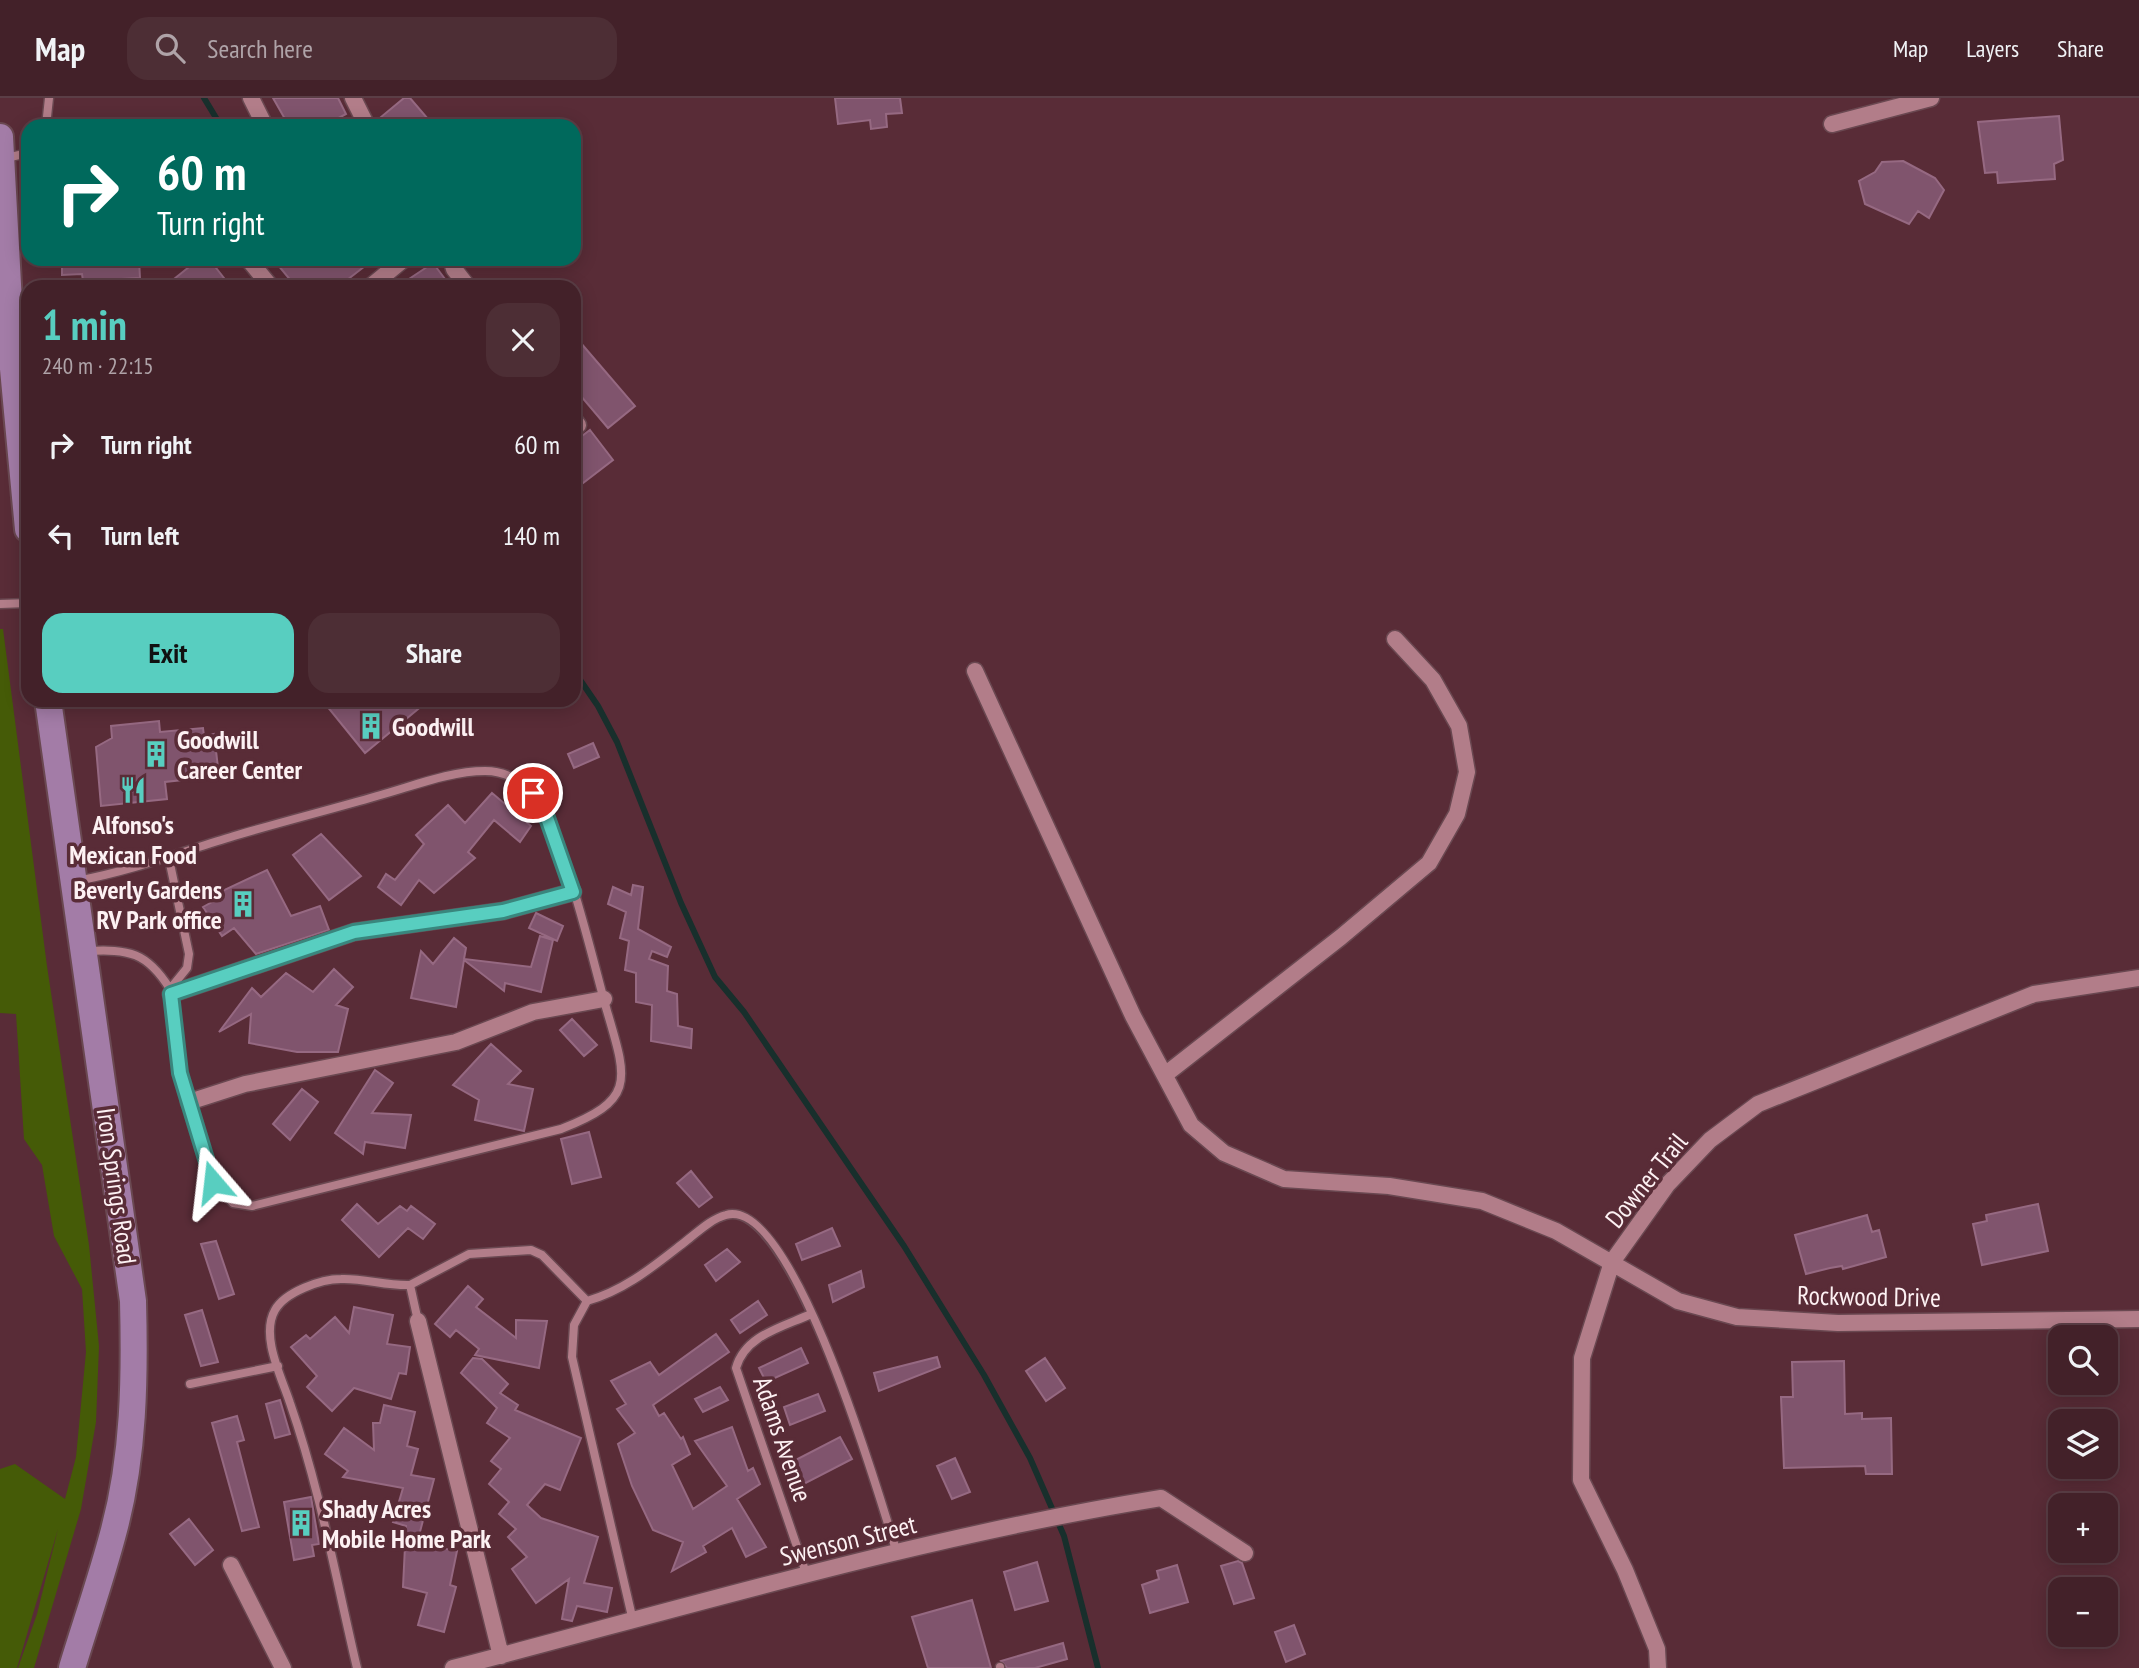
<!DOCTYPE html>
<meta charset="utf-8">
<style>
:root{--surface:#432129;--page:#4d2e35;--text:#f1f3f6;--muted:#afa3a8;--line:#5b3e46;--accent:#58cec0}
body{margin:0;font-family:"PT Sans Narrow",sans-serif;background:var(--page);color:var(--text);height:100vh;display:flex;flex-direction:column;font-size:26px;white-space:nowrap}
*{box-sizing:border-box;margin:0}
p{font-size:23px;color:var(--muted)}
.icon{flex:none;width:38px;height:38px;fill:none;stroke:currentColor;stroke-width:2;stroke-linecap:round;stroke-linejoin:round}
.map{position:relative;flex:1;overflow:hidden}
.sheet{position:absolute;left:21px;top:182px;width:560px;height:427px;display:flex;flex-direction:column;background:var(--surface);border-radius:21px;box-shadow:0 4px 18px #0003,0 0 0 2px var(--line)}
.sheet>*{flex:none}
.banner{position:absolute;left:21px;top:21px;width:560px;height:147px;border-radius:21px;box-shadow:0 4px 18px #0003,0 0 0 2px var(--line);background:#00695c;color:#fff;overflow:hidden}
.controls{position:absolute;left:2048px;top:1227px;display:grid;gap:14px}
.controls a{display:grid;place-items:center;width:70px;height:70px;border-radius:14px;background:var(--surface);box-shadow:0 4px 18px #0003,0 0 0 2px var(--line);font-size:35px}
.pin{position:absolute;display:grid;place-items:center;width:60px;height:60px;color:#fff;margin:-30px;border:4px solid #fff;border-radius:50%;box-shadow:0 2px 7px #0007}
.me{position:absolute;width:77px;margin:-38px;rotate:343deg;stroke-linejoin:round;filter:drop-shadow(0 0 5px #0008)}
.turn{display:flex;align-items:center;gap:24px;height:147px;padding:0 21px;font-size:32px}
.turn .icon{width:91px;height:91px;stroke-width:2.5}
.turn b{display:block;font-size:49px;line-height:60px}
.round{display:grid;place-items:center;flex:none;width:74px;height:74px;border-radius:21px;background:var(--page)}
.overview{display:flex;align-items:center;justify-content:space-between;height:119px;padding:0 21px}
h1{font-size:42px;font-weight:800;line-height:52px;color:var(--accent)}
.action{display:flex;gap:14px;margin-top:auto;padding:14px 21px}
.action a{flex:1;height:80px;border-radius:21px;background:var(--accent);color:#111;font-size:28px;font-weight:800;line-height:80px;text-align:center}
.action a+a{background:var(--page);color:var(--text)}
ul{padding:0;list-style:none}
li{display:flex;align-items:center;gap:21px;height:91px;padding:0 21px}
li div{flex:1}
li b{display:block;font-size:26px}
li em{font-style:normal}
header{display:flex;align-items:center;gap:42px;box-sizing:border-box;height:98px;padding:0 35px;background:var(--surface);border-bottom:2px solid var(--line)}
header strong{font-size:33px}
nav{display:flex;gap:38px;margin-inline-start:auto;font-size:24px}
.search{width:490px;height:63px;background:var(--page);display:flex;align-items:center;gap:18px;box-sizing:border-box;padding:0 24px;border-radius:21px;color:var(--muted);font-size:26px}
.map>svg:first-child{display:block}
.green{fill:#455b07}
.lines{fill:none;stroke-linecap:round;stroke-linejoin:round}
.stream{stroke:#182f2c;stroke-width:6}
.building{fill:#80546d;stroke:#966982;stroke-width:2}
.service-casing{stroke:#6a4851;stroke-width:11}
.minor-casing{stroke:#6a4851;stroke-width:19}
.primary-casing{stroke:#6a4851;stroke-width:30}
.service{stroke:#b27d89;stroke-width:8}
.minor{stroke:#b27d89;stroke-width:16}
.primary{stroke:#a37ca7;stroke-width:26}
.route-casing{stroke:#39867d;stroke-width:18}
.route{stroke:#58cec0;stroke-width:12}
.labels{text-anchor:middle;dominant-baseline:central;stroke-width:7;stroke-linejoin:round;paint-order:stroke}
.poi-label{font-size:26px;font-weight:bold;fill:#fdf1f3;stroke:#592c37;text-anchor:start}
.street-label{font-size:26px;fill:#fdf1f3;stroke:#592c37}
</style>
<header>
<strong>Map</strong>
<div class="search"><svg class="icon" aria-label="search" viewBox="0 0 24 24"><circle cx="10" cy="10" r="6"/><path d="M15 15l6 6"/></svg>Search here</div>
<nav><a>Map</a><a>Layers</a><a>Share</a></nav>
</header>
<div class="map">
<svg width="2139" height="1570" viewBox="0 0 2139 1570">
<rect width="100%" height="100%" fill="#592c37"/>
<path class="green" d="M 0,531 L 3,531 L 47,868 L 89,1147 L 99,1248 L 96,1324 L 81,1411 L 34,1570 L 18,1570 L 37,1516 L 58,1431 L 17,1570 L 0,1570 L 0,1371 L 15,1366 L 65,1401 L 76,1359 L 86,1254 L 82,1191 L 54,1138 L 42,1067 L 24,1041 L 16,916 L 0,915 Z"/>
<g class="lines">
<path class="stream" d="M 204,0 L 221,28
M 574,573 L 598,608 L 617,644 L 681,805 L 715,879 L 744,914 L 904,1148 L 984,1277 L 1030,1360 L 1064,1438 L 1098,1570"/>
</g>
<path class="building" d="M 273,0 L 338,0 L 346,16 L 324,28 L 289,28 Z
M 404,0 L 410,0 L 434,28 L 389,28 L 381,19 Z
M 835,0 L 900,0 L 902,15 L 886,16 L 887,29 L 871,31 L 870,22 L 838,26 Z
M 2059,18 L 2063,62 L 2054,66 L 2055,81 L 1998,85 L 1997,74 L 1985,75 L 1978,24 Z
M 1903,63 L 1935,80 L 1944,92 L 1929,120 L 1918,113 L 1909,126 L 1865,106 L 1859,83 L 1875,74 L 1882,64 Z
M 62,161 L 139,161 L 140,180 L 83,183 L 82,176 L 62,177 Z
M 199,161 L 209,161 L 231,189 L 164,189 Z
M 273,161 L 374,161 L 338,189 L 296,189 Z
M 433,165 L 451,189 L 397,189 Z
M 574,237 L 635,308 L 608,330 L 574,290 Z
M 590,332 L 613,362 L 574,392 L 574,344 Z
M 322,602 L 429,602 L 365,655 Z
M 159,623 L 160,634 L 203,630 L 204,638 L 214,636 L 219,678 L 165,684 L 167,701 L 101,708 L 96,649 L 112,640 L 111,628 Z
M 593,645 L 599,659 L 574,670 L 568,656 Z
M 492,695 L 531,728 L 520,744 L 494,722 L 468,754 L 475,760 L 434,795 L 419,782 L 401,807 L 378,789 L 386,776 L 395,782 L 424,746 L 416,737 L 448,707 L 465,725 Z
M 321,736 L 361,778 L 329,802 L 293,757 Z
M 267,772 L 291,818 L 320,808 L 329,832 L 256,856 L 234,830 L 222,838 L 203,809 L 221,799 L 220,794 Z
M 633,787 L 643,789 L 638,831 L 671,849 L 667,859 L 652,853 L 649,861 L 668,868 L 667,893 L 677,896 L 678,928 L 692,931 L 691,950 L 651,943 L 652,907 L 636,904 L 636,875 L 625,872 L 629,843 L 620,840 L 626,814 L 608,806 L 613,789 L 631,797 Z
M 536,815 L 563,828 L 557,843 L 529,830 Z
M 540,838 L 553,842 L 541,894 L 505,885 L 504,893 L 464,862 L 456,909 L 411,900 L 421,853 L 433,866 L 454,840 L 466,850 L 464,861 L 531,869 Z
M 334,871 L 353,889 L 336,907 L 348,911 L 338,954 L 297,954 L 249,945 L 251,916 L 219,934 L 252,890 L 261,899 L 286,875 L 313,894 Z
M 572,921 L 597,947 L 584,958 L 560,932 Z
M 491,946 L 521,973 L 508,986 L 533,991 L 524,1033 L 475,1022 L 479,1002 L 453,987 Z
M 375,972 L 393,985 L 372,1015 L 411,1017 L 405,1050 L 365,1044 L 363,1056 L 335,1035 Z
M 302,991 L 318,1004 L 290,1042 L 273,1026 Z
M 589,1034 L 601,1079 L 572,1086 L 561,1041 Z
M 691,1073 L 712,1099 L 699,1109 L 677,1085 Z
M 357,1106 L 378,1126 L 400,1108 L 407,1113 L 411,1108 L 435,1126 L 423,1141 L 408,1130 L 379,1159 L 342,1122 Z
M 2038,1106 L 2048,1153 L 1982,1167 L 1973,1126 L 1987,1123 L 1986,1117 Z
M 1867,1117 L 1872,1134 L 1879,1132 L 1886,1159 L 1843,1171 L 1842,1168 L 1830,1170 L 1806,1176 L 1795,1137 Z
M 832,1130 L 840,1148 L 802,1162 L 796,1146 Z
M 216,1143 L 234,1196 L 219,1201 L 201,1146 Z
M 727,1151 L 740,1164 L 716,1183 L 705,1167 Z
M 861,1173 L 864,1189 L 833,1204 L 829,1187 Z
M 468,1188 L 483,1201 L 476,1209 L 516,1240 L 516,1222 L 547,1223 L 539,1270 L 475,1257 L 479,1251 L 456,1232 L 450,1239 L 435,1226 Z
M 758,1203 L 767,1217 L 740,1235 L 731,1222 Z
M 354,1209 L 393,1217 L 387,1246 L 410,1249 L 406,1276 L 399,1275 L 391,1301 L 354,1290 L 332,1313 L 307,1289 L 317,1278 L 291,1249 L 306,1237 L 310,1241 L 335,1219 L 349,1235 Z
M 202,1212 L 218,1264 L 201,1268 L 185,1217 Z
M 716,1236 L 729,1254 L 653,1307 L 659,1318 L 664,1315 L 681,1341 L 683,1339 L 690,1356 L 672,1367 L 693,1411 L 727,1388 L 695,1343 L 732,1329 L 748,1373 L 753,1370 L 760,1386 L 737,1401 L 766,1449 L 746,1459 L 732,1430 L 703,1448 L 706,1454 L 672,1473 L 683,1444 L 653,1432 L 632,1388 L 618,1346 L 635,1335 L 617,1311 L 626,1306 L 611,1283 L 650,1264 L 659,1277 Z
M 801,1250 L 808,1265 L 766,1284 L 759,1270 Z
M 937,1259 L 940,1269 L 879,1293 L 874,1275 Z
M 473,1260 L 482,1261 L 508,1286 L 500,1295 L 518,1307 L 515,1312 L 581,1340 L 560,1392 L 545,1386 L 527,1407 L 541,1420 L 598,1439 L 584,1485 L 612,1490 L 607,1514 L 577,1508 L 572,1523 L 562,1521 L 569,1481 L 536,1505 L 512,1471 L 527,1459 L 508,1439 L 516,1431 L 499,1416 L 509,1404 L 489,1386 L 501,1371 L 491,1363 L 510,1340 L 487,1325 L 497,1310 L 461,1275 Z
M 1045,1260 L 1065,1290 L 1046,1303 L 1026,1273 Z
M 1844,1263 L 1845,1316 L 1862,1315 L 1862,1321 L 1891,1320 L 1892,1376 L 1866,1376 L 1865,1368 L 1784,1370 L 1781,1299 L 1793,1299 L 1792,1264 Z
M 720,1289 L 728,1302 L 703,1314 L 695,1301 Z
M 818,1296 L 825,1313 L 790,1327 L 784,1309 Z
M 280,1302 L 290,1336 L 275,1340 L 266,1306 Z
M 384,1307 L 415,1314 L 407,1348 L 418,1351 L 411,1377 L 434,1381 L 417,1445 L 457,1453 L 450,1487 L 456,1489 L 444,1534 L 418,1527 L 427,1495 L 403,1489 L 406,1428 L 393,1424 L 403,1390 L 343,1379 L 348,1373 L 325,1356 L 344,1330 L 374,1352 L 373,1325 L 380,1325 Z
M 237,1318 L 244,1342 L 237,1344 L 259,1429 L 242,1433 L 212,1325 Z
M 840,1339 L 852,1361 L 798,1389 L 786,1367 Z
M 955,1360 L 970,1394 L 952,1401 L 937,1368 Z
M 311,1399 L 319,1446 L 312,1447 L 314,1458 L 294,1462 L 284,1404 Z
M 189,1421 L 213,1452 L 195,1467 L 170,1436 Z
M 1238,1463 L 1242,1465 L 1254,1500 L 1234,1506 L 1221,1468 Z
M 1037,1464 L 1048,1503 L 1015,1512 L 1004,1474 Z
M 1177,1467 L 1188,1504 L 1150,1515 L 1142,1487 L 1159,1481 L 1157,1473 Z
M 972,1502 L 991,1570 L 928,1570 L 912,1519 Z
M 1294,1527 L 1305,1556 L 1286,1564 L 1275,1534 Z
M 1063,1545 L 1067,1561 L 1035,1570 L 1007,1570 L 1001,1563 Z"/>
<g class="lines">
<defs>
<path id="service" d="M 46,28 L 49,0
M 6,60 L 28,55
M 0,506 L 28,505
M 76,783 C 131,773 181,754 234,738 C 281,724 329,712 377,698 C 411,689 449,673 485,673 C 503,673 518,680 531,694 C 562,726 593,864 607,913 C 628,984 635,1002 561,1031 L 252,1108 L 233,1105 L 213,1084 L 180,975 L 170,891 L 187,870 L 189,856 L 169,761
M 87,853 C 129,851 147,854 170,891
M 587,1203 L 574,1227 L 572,1259 L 633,1523
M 418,1223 L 410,1187 L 469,1156 L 531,1152 L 542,1157 L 587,1203 C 626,1192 655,1167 686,1143 C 699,1133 711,1121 726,1117 C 793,1097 881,1404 897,1455
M 190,1286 L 278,1268
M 807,1478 L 736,1270 C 745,1237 783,1229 811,1216
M 1000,1569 L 1000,1570
M 357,1570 C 336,1481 320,1391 290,1305 C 282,1280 260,1238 275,1212 C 285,1194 321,1181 341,1181 C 364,1180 386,1188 410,1187"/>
<path id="minor" d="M 251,0 L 265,28
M 353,0 L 367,28
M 1832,26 L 1931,0
M 248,161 L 271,189
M 451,161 L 454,171 L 468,189
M 370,189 L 404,161
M 574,322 L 578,327 L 574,330
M 975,573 L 1133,918 L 1191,1027 L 1224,1055 L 1284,1081 L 1389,1088 L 1482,1103 L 1556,1133 L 1678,1203 L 1737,1219 L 1838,1225 L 2139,1221
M 171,896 L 354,834 L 503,813 L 573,794
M 1166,976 L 1341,839 L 1429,765 L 1457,716 L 1467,674 L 1459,628 L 1433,582 L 1395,541
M 189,1004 L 245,986 L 456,944 L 533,914 L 604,901
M 418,1223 L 501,1558
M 231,1467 L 283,1570
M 453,1570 C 687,1509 921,1439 1161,1400 L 1245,1455
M 1658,1570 L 1657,1551 L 1625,1472 L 1581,1382 L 1582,1260 L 1612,1164 L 1667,1087 L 1710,1042 L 1758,1006 L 2034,896 L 2139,880"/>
<path id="primary" d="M 0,39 L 12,260 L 28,431
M 48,602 L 133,1203 C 135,1280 134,1357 114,1432 C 102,1478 86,1524 72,1570"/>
</defs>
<use href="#service" class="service-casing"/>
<use href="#minor" class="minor-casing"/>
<use href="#primary" class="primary-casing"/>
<use href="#service" class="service"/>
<use href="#minor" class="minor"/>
<use href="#primary" class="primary"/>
</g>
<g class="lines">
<defs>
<path id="route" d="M 213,1084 L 180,975 L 171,896 L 354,834 L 503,813 L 573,794 L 545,714 L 533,695"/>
</defs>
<use href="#route" class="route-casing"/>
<use href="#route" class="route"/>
</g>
<defs>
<symbol id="building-bare" viewBox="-9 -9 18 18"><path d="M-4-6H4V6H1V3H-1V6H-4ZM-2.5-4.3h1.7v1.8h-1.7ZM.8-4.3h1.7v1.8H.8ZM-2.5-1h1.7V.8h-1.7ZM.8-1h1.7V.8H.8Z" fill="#58cec0" stroke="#592c37" stroke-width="2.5" paint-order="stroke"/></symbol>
<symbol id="restaurant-bare" viewBox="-9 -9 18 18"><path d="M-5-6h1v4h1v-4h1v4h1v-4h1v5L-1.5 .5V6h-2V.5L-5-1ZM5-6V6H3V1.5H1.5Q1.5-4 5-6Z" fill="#58cec0" stroke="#592c37" stroke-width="2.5" paint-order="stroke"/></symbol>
</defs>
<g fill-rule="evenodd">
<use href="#building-bare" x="352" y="609" width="38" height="38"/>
<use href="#building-bare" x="137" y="637" width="38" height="38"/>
<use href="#restaurant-bare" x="114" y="673" width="38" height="38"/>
<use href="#building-bare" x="224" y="787" width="38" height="38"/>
<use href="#building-bare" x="282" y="1406" width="38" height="38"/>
</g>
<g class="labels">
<g class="poi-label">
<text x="392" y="628">Goodwill</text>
<text x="177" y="641">Goodwill<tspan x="177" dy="30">Career Center</tspan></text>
<text x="133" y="726" text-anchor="middle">Alfonso's<tspan x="133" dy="30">Mexican Food</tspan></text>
<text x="222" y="791" text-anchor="end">Beverly Gardens<tspan x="222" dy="30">RV Park office</tspan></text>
<text x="322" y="1410">Shady Acres<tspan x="322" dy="30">Mobile Home Park</tspan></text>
</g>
<g class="street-label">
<text transform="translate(1646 1082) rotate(-51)">Downer Trail</text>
<text transform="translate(117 1088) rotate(82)">Iron Springs Road</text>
<text transform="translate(1869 1198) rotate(1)">Rockwood Drive</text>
<text transform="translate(783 1341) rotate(71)">Adams Avenue</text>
<text transform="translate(848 1442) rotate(-14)">Swenson Street</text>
</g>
</g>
</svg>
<div class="controls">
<a><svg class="icon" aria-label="search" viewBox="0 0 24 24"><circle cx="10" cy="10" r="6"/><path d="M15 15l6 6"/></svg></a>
<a><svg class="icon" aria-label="layers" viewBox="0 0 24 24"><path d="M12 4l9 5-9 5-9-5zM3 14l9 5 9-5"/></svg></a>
<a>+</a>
<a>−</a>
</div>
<div class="pin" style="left:533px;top:695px;background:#d93025"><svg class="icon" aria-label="arrive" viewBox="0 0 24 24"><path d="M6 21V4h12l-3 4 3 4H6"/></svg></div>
<svg class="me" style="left:213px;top:1084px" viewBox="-20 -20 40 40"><path d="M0-17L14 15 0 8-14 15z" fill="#58cec0" stroke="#fff" stroke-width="4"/></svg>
<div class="banner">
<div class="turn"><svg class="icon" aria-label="right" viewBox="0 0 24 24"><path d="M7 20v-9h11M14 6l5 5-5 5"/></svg><div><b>60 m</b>Turn right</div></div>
</div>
<section class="sheet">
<div class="overview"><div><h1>1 min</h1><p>240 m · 22:15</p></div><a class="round"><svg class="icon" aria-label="close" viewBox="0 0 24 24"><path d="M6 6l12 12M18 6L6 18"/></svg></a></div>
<ul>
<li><svg class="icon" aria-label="right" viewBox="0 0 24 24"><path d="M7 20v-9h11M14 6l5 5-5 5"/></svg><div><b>Turn right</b></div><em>60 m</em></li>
<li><svg class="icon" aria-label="left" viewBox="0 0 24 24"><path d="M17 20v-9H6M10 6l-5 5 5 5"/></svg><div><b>Turn left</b></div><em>140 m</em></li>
</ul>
<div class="action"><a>Exit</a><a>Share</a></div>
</section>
</div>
